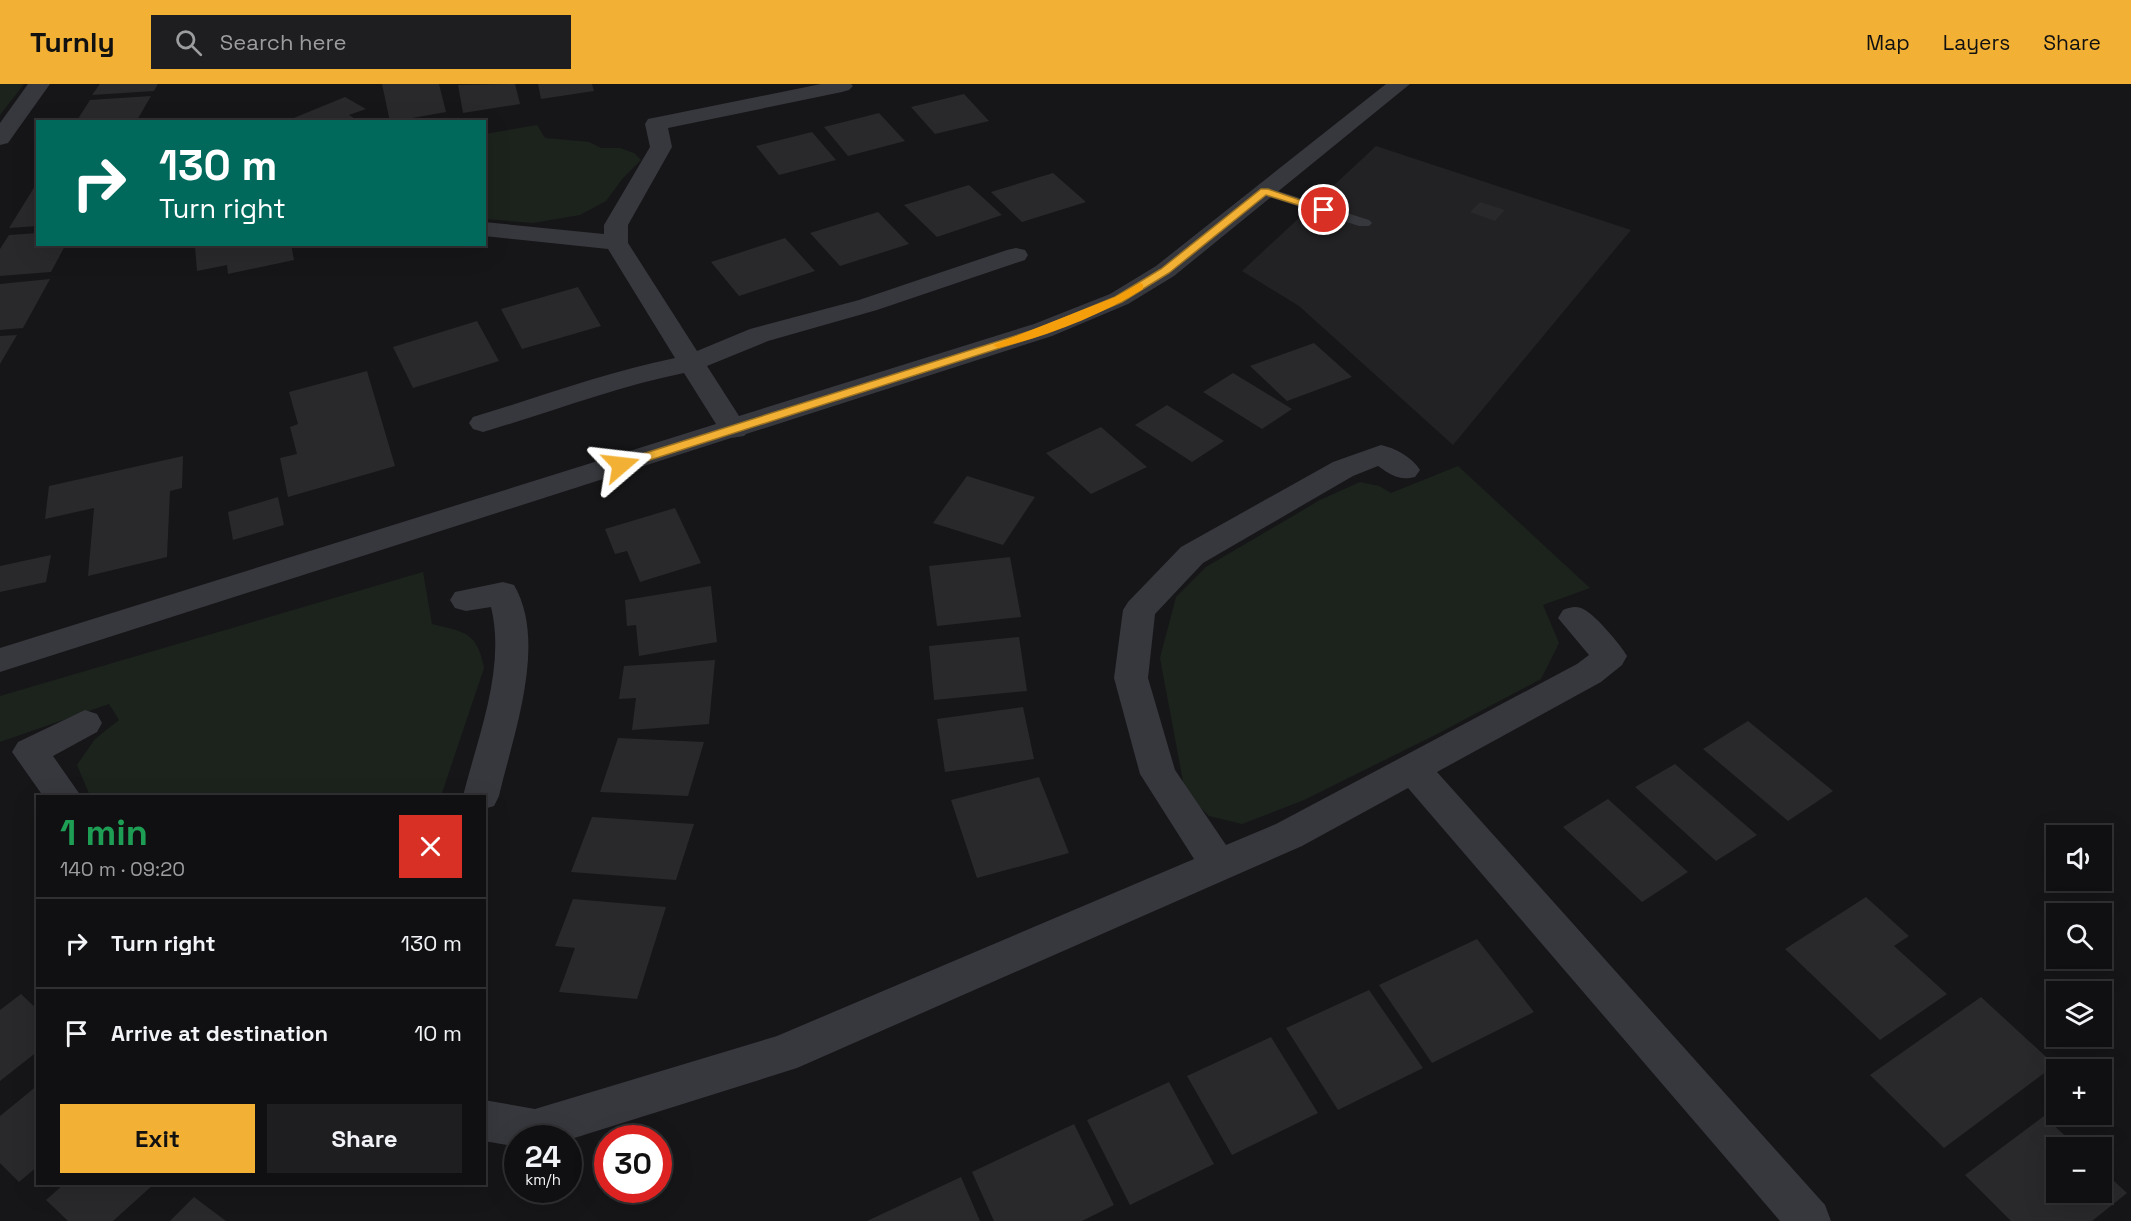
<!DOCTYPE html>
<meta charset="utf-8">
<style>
:root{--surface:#101012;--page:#1e1e20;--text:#f1f3f6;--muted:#9c9d9f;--line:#303032;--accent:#f2b134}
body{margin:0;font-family:"Space Grotesk",sans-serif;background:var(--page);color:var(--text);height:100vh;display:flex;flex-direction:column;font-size:22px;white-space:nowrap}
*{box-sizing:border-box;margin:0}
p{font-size:20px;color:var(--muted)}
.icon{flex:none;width:33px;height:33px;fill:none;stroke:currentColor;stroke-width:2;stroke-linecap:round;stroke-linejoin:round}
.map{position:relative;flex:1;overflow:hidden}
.drawer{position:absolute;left:36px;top:711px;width:450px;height:390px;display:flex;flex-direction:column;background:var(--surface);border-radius:0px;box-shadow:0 6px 24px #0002,0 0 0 2px var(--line)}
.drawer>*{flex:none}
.hud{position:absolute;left:36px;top:36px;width:450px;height:126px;border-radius:0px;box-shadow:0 6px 24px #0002,0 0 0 2px var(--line);background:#00695c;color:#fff;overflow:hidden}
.controls{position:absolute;left:2046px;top:741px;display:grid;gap:12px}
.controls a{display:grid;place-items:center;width:66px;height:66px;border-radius:0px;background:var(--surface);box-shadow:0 6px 24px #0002,0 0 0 2px var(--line);font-size:30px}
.speed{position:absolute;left:504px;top:1041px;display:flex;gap:12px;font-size:30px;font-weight:700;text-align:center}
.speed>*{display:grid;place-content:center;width:78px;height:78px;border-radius:50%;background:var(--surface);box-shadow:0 6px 24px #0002,0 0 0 2px var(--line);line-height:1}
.speed small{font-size:15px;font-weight:400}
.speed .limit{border:9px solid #d22;background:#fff;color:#111}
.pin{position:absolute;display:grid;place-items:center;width:51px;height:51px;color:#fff;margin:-26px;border:3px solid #fff;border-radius:50%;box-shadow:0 2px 6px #0007}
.me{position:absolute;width:66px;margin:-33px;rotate:73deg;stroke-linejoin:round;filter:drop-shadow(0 0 4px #0008)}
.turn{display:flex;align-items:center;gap:21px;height:126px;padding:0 24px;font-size:27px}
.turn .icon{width:78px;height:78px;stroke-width:2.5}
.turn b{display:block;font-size:42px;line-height:51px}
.round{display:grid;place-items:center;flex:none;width:63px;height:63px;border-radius:0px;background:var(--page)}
.head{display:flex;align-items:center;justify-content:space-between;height:102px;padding:0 24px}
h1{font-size:36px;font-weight:600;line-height:45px;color:#1e9e55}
.cta{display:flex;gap:12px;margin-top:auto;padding:12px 24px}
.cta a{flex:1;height:69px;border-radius:0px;background:var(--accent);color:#111;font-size:24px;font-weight:600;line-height:69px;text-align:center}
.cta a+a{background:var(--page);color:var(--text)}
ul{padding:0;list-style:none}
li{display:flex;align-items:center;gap:18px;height:90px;padding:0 24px;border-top:2px solid var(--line)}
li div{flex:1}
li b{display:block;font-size:22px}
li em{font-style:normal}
header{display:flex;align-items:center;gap:36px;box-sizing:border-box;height:84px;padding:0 30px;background:var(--accent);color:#111}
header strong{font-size:28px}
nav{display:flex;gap:33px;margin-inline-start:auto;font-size:21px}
.search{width:420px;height:54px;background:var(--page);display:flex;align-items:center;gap:15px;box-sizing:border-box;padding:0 21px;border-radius:0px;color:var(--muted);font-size:22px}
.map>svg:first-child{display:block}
.built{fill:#222225}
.green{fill:#1c231d}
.building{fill:#29292c}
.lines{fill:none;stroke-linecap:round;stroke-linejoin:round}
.lane{fill:#37383d;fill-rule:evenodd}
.street{fill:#37383d;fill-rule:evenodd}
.route{fill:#f2b134;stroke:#9d7322;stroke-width:1.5}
.slow{fill:#f59e0b}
</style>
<header>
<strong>Turnly</strong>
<div class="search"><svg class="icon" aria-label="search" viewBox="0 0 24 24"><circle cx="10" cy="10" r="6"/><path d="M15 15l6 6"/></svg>Search here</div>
<nav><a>Map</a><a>Layers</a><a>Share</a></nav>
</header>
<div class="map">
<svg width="2131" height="1137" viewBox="0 0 2131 1137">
<rect width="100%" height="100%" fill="#161618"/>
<path class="built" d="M 1376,62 L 1631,146 L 1453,361 L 1299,222 L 1242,187 Z"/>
<path class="green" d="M 0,0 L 24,0 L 0,31 Z
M 537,41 L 545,54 L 589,58 L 601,64 L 620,64 L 634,69 L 641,76 L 623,94 L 606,117 L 580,131 L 533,139 L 485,135 L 485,50 Z
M 1458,382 L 1590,504 L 1543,521 L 1559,559 L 1541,595 L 1435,651 L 1304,716 L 1242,740 L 1209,732 L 1185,708 L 1160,574 L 1176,513 L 1206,483 L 1320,416 L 1360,398 L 1379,402 L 1391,409 Z
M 423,488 L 432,540 C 465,548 477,548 484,584 L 441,712 L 90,712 L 77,681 L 95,655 L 119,636 L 109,620 L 0,658 L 0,612 Z"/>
<path class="building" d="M 100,0 L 158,0 L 154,7 L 92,11 Z
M 382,0 L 439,0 L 446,28 L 390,38 Z
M 515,0 L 520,20 L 463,29 L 458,1 Z
M 538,0 L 592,0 L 594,7 L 541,15 Z
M 964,10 L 989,37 L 935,50 L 911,23 Z
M 151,12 L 136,38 L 76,38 L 90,16 Z
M 345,13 L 366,25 L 349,31 L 360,38 L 284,38 Z
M 879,29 L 905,57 L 848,72 L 824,43 Z
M 812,48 L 836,76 L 779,91 L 756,62 Z
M 1053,89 L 1086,118 L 1022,138 L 991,108 Z
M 969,101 L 1002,131 L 937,153 L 904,121 Z
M 35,102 L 38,102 L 38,142 L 9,144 Z
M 1480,118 L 1505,126 L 1495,137 L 1470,128 Z
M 878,128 L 909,160 L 840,182 L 810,149 Z
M 38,149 L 38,160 L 66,160 L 51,188 L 0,192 L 0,165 L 9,151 Z
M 785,154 L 815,187 L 739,212 L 711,178 Z
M 202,160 L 291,160 L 294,176 L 228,190 L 227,181 L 197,187 L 195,162 Z
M 50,195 L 23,244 L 0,246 L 0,200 Z
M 578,203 L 601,242 L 522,265 L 501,225 Z
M 477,237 L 499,277 L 413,304 L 393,263 Z
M 17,251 L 0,280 L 0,252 Z
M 1314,259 L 1352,293 L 1287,317 L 1250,282 Z
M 367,287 L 395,382 L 288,413 L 280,374 L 297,370 L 290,343 L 298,340 L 289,308 Z
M 1233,289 L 1292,325 L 1262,345 L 1203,308 Z
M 1167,321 L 1224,357 L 1192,378 L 1135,341 Z
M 1101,343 L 1147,383 L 1091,410 L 1046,369 Z
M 183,372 L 182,404 L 170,407 L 167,473 L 88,492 L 94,424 L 45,435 L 49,402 Z
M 967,392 L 1035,413 L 1003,461 L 933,439 Z
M 278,413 L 284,441 L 233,456 L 228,428 Z
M 675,424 L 701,479 L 640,498 L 627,467 L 615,470 L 605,445 Z
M 51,471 L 46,498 L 0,508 L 0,482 Z
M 1010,473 L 1021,533 L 937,542 L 929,482 Z
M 711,502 L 717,558 L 639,572 L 636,541 L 627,542 L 625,516 Z
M 1019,553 L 1027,607 L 934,616 L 929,562 Z
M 715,576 L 709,640 L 632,646 L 636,614 L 619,615 L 624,582 Z
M 1023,623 L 1034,675 L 945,688 L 937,635 Z
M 1748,637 L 1833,707 L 1788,737 L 1703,665 Z
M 618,654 L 704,658 L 688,712 L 600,708 Z
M 1675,680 L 1757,751 L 1716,777 L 1635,703 Z
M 1039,693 L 1069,769 L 977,794 L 951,716 Z
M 1608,715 L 1688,788 L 1642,818 L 1563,743 Z
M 592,733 L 694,740 L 676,796 L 571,788 Z
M 1866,813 L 1909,852 L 1894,862 L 1947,910 L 1880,956 L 1785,865 Z
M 573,815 L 666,823 L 637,915 L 559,908 L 575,864 L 555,862 Z
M 1477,855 L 1534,928 L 1432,979 L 1379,901 Z
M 1369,906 L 1423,984 L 1338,1026 L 1286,944 Z
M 21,910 L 38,926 L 38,967 L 0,997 L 0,926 Z
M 1981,913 L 2055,981 L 1944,1064 L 1870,991 Z
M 1271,953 L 1318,1029 L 1232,1071 L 1187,992 Z
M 1169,998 L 1214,1080 L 1130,1121 L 1087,1036 Z
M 38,1001 L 38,1082 L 19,1098 L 0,1079 L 0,1032 Z
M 2044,1032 L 2078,1064 L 2056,1064 L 2056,1108 L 2102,1108 L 2102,1086 L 2127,1109 L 2092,1137 L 2011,1137 L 1965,1091 Z
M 1074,1040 L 1114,1121 L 1082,1137 L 994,1137 L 972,1088 Z
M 961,1093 L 980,1137 L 867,1137 Z
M 64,1100 L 154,1100 L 113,1137 L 68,1137 L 46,1116 Z
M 194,1113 L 226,1137 L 170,1137 Z"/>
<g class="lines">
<path class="lane" d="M 1265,103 L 1369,136 L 1372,139 L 1369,142 L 1359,142 L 1260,110 L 1258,107 L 1260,104 Z"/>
<path class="street" d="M 28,0 L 50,0 L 8,59 L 0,61 L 0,39 Z
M 821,0 L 851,0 L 853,2 L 849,6 L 842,8 L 668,44 L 672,63 L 628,141 L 628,159 L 697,267 L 750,245 L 859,216 L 1007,166 L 1016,164 L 1025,166 L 1028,171 L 1025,176 L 877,226 L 768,257 L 707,282 L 739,332 L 1034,240 L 1110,210 L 1156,182 L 1386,0 L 1410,0 L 1174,192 L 1128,220 L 1052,252 L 746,350 L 744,352 L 731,354 L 0,588 L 0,564 L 716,340 L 684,289 C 619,302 557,326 493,345 L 483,348 L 473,345 L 469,339 L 473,333 C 540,313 606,288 675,274 L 608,165 L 484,152 L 484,138 L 604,150 L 604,141 L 650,63 L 645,40 L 648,35 Z
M 1381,361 C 1395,364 1412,373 1420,386 L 1415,393 C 1399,397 1391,391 1378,382 L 1353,392 L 1203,479 L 1155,530 L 1148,594 L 1175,686 L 1226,761 L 1276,740 L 1577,580 L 1589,571 L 1558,534 L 1563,526 C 1570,523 1578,521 1585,526 C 1596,532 1621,561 1627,572 L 1622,581 L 1601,598 L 1437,688 L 1825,1121 L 1831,1137 L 1780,1137 L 1408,704 L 1302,762 L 797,984 L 568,1056 L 518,1054 L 518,1063 L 484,1057 L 484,1016 L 535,1025 L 777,952 L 1194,775 L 1140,690 L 1114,594 L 1123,526 L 1128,518 L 1181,463 L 1333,378 Z
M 503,498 L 514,501 C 548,559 513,651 499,712 L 494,722 L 484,725 L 484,712 L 463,712 C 478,652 506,584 491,523 L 466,527 L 455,524 L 450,516 L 455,508 Z
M 85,626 L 97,630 L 102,639 L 97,648 L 53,672 L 81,712 L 43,712 L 12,668 L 18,658 Z"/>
</g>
<path class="route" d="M 1261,105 L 1268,105 L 1329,126 L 1324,129 L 1266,111 L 1169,189 L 1122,218 L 1047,249 L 625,384 L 617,384 L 615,381 L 617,378 L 1040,244 L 1115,213 L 1161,185 Z"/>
<path class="slow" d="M 1140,199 L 1143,200 L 1143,205 C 1100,232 1047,252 998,264 L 993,261 L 1115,213 Z"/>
</svg>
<div class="controls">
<a><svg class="icon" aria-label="sound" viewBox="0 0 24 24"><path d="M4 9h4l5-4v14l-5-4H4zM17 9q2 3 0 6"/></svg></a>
<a><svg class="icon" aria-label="search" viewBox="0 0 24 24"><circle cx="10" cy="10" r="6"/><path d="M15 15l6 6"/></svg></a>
<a><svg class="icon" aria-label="layers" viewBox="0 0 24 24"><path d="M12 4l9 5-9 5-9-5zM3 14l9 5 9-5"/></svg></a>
<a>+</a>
<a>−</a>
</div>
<div class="speed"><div>24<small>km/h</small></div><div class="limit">30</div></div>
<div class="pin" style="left:1324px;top:126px;background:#d93025"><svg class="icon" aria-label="arrive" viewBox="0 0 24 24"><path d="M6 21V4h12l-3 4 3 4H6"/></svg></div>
<svg class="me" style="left:621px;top:381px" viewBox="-20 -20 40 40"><path d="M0-17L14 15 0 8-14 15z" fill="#f2b134" stroke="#fff" stroke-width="4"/></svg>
<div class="hud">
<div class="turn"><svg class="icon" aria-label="right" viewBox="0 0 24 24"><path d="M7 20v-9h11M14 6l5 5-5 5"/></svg><div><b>130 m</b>Turn right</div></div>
</div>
<section class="drawer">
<div class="head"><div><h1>1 min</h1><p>140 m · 09:20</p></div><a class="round" style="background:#d93025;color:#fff"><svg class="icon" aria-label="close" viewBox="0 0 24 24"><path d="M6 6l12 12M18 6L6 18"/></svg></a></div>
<ul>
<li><svg class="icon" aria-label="right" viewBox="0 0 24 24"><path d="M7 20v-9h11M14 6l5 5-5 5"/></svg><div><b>Turn right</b></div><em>130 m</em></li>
<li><svg class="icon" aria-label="arrive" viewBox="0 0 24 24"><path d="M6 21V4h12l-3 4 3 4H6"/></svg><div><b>Arrive at destination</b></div><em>10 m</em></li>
</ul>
<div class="cta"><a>Exit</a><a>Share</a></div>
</section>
</div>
